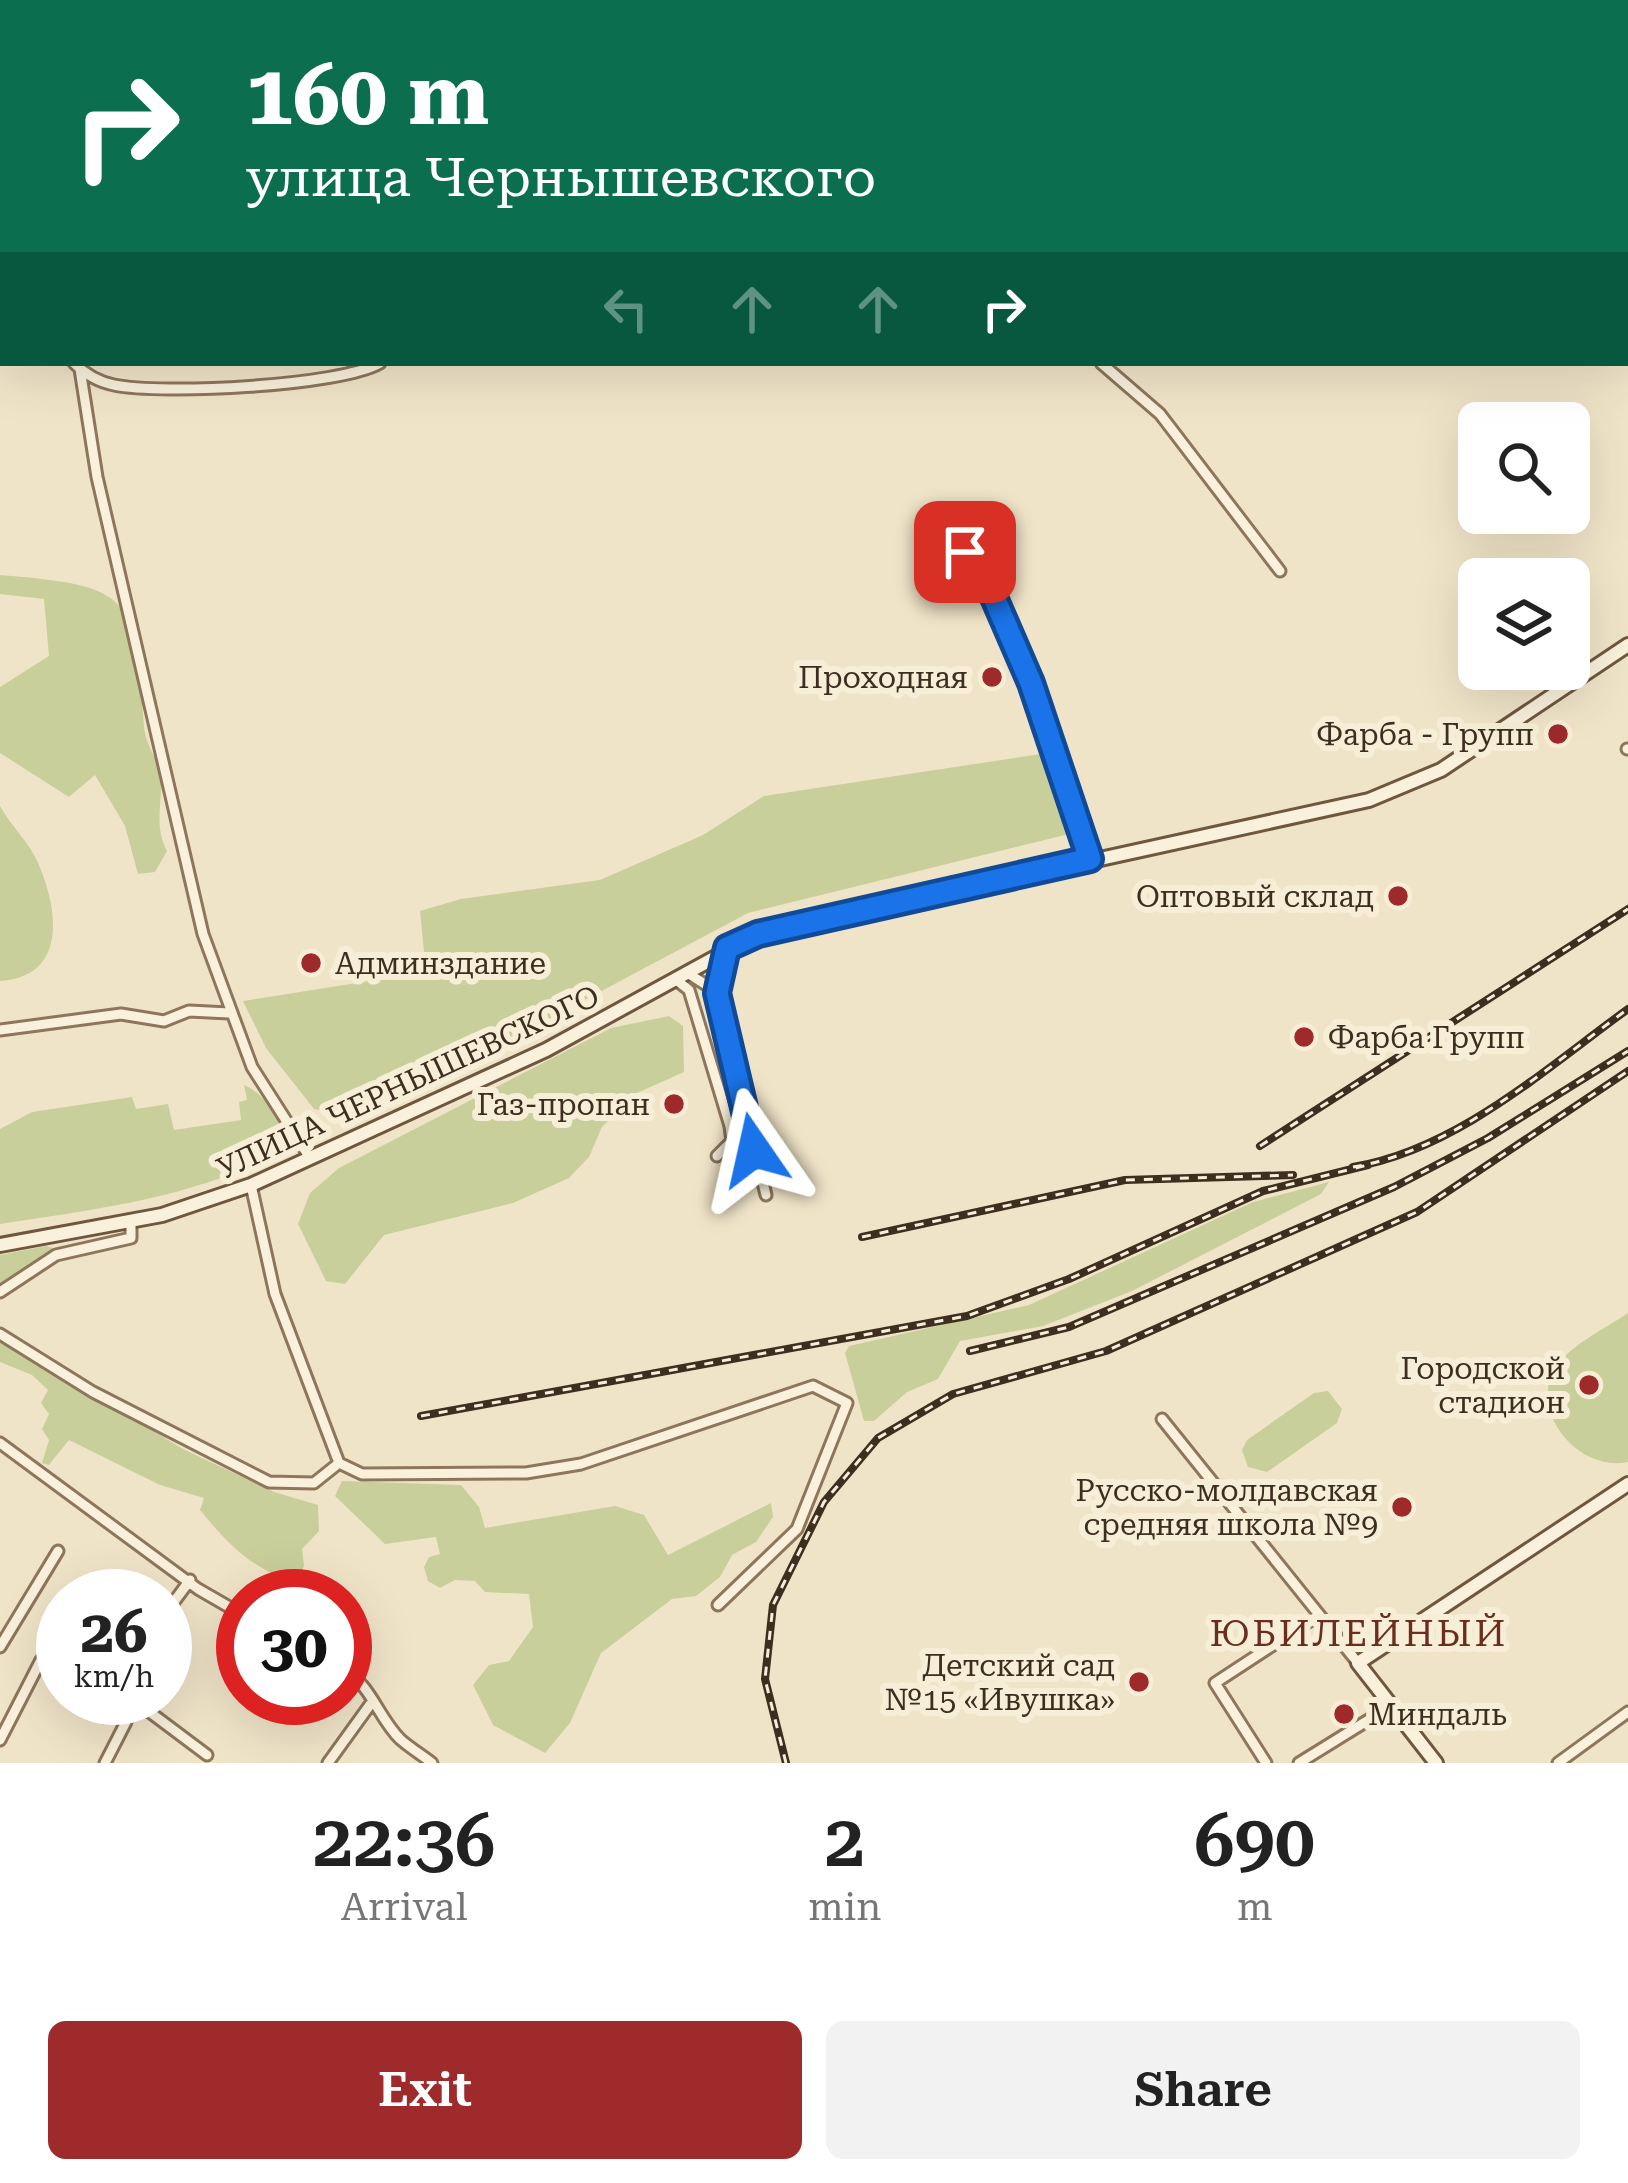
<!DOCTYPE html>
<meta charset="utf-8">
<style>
:root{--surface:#fff;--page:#f2f2f2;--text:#222;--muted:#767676;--accent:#9e2a2b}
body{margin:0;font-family:"Roboto Serif",serif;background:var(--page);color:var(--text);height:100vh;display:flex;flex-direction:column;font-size:45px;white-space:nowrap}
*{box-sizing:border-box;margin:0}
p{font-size:39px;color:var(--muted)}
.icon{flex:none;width:66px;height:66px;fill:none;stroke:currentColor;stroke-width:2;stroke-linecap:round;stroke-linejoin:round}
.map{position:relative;height:1763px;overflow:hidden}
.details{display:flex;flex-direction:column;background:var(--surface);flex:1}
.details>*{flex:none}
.hud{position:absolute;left:0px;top:0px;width:1629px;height:366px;box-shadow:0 12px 48px #0002;background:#0b6e4f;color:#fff;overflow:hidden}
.tools{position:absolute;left:1458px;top:402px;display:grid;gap:24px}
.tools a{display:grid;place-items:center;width:132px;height:132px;border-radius:18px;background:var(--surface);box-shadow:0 12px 48px #0002;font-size:60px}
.speed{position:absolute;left:36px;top:1569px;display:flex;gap:24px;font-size:60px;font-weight:700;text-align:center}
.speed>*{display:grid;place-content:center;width:156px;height:156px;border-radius:50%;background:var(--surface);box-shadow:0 12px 48px #0002;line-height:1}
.speed small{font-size:30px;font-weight:400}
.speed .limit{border:18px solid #d22;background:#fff;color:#111}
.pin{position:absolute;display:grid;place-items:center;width:102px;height:102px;color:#fff;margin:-51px;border-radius:24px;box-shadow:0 6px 18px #0006}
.me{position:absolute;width:132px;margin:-66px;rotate:349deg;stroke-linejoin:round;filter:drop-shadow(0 0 9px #0008)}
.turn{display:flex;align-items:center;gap:42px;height:252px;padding:0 48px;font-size:54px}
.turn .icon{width:156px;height:156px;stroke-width:2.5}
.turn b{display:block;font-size:84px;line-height:102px}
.lanes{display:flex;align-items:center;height:114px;padding:0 48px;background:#0003;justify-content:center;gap:60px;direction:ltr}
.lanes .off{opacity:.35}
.eta{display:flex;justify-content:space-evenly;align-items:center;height:204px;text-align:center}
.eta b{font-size:72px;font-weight:600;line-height:84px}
.action{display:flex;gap:24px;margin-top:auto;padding:24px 48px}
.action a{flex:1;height:138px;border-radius:18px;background:var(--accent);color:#fff;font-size:48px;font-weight:600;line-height:138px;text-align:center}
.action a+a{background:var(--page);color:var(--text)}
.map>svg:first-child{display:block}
.green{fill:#c9cf9b}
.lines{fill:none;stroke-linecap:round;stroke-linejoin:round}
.street-casing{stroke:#8d765c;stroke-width:15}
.secondary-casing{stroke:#6f573f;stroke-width:18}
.street{stroke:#faf1dc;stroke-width:9}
.secondary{stroke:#faf1dc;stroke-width:12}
.rail-casing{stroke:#3d2e20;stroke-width:8}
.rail{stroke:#f7eed8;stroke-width:3;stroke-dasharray:9;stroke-linecap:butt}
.route-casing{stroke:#114b97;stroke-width:30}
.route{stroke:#1a73e8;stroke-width:21}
.poi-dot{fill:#9e2a2b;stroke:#f7eed8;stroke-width:4.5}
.labels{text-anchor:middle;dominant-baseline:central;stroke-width:12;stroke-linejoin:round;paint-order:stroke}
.poi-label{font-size:30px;fill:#3d2e20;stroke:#f7eed8;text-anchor:end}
.street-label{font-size:30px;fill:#3d2e20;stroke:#f7eed8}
.quarter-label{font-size:36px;letter-spacing:3px;fill:#6b2e1e;stroke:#f7eed8}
</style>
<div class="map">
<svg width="1628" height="1763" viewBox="0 0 1628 1763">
<rect width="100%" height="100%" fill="#f0e4c8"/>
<path class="green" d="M 0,575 C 133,586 135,594 144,726 C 145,746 160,761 161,779 C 162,807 154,826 167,851 L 155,872 L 138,874 L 125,826 L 95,775 L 69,797 L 0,753 L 0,687 L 49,656 L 44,599 L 0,594 Z
M 1047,753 L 1074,827 L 1069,834 L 748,913 L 502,1044 L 344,1115 L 314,1109 L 266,1048 L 243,1001 L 426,972 L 420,911 L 461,899 L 600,880 L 703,835 L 764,796 Z
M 0,806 C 11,826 29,842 38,863 C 59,910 67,977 0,981 Z
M 669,1016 L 683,1026 L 684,1072 L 637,1093 L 602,1127 L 589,1157 L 569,1178 L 513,1203 L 384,1235 L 345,1284 L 326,1281 L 298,1224 L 310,1193 L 339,1168 L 611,1028 Z
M 244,1085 C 264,1093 277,1116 287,1136 L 282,1151 C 194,1198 98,1209 0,1224 L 0,1129 L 32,1112 L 132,1097 L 136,1109 L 168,1104 L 174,1130 L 241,1120 L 239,1102 L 247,1100 Z
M 1329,1182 L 1321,1194 L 1132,1291 L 1043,1326 L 960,1341 L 938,1379 L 907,1392 L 874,1421 L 864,1421 L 845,1353 L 849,1346 L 1029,1305 L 1253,1202 Z
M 46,1246 L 57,1249 L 56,1255 L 0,1292 L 0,1255 Z
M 1628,1313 L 1628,1462 C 1577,1473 1525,1408 1558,1364 C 1574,1343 1606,1328 1628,1313 Z
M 0,1335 L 181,1448 L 274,1492 L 318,1505 L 319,1531 L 302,1549 L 304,1566 L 297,1581 C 255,1573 226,1542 200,1510 L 204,1498 L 160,1485 L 69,1440 L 49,1465 L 42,1463 L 49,1440 L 42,1429 L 49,1414 L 41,1403 L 48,1390 L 32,1375 L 0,1362 Z
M 1328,1391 L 1342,1409 L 1337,1423 L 1267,1472 L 1248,1467 L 1242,1450 L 1247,1440 L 1314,1393 Z
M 342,1481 L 461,1485 L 479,1507 L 485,1528 L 615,1506 L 644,1515 L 668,1555 L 771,1503 L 773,1517 L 756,1542 L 732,1555 L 720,1577 L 696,1596 L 672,1599 L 601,1653 L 570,1723 L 545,1753 L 493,1725 L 473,1685 L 489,1665 L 509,1661 L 533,1627 L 529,1594 L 485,1592 L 475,1581 L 455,1580 L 440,1588 L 428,1581 L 424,1567 L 429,1557 L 440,1554 L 436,1537 L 385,1544 L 335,1496 Z"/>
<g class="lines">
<defs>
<path id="street" d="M 1626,23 L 1628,25
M 1626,165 L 1628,167
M 0,284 L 3,288
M 74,363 C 85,374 99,382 114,385 C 162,395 340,386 380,363
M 1101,363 L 1160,414 L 1280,571
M 80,369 L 97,477 L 203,934 L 252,1067 L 310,1158
M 951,547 L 977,556 L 1031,683 L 1090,859
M 1627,749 L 1628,749
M 727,948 L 717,993 L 766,1195
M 686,972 L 717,992
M 675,979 L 689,990 L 730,1126 L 732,1141 L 717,1156
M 0,1030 L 121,1014 L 164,1021 L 189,1011 L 229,1013
M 251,1185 L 275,1294 L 339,1463 L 362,1474 L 526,1473 L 581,1464 L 813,1386 L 847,1403 L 797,1529 L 718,1605
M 0,1292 L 56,1255 L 131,1238 L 131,1222
M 0,1334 L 93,1392 L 269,1482 L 314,1483 L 339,1463
M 1162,1419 L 1358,1663
M 0,1443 L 198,1589 L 243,1615
M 165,1614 L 190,1580
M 0,1647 L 58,1551
M 345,1671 C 371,1685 378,1717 400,1739 C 410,1748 422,1755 432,1763
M 131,1698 L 207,1755
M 0,1740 L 41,1660
M 105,1763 L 126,1722
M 328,1763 L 372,1702
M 1266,1763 L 1215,1683 L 1319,1615
M 1299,1763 L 1391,1706
M 1558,1763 L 1628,1712"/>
<path id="secondary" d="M 0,1245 L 162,1215 L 251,1185 L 546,1050 L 758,934 L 1369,800 L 1441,770 L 1628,645
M 1436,1763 L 1358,1663 L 1628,1484"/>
</defs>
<use href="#street" class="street-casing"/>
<use href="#secondary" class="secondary-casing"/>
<use href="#street" class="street"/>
<use href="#secondary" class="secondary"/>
<defs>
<path id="rail" d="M 413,0 L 430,3
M 478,0 L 490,0
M 155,3 L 181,0
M 581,3 L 612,0
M 833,3 L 842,0
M 878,3 L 888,0
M 907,3 L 917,0
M 0,16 L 3,16
M 1260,1146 L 1628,909
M 1353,1167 C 1456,1150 1545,1069 1628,1009
M 862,1237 L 1125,1180 L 1293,1175
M 970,1351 L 1069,1327 L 1394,1187 L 1488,1138 L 1628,1051
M 421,1416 L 967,1316 L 1069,1279 L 1263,1191 L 1368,1165
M 786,1763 L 765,1679 L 773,1605 L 824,1502 L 878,1438 L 953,1394 L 1106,1351 L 1417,1212 L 1628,1071"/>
</defs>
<use href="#rail" class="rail-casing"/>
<use href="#rail" class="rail"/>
</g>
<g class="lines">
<defs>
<path id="route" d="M 754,1150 L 717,993 L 727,948 L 758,934 L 1090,859 L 1031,683 L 976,556 L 965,552"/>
</defs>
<use href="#route" class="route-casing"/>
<use href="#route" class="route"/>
</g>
<g class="poi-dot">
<circle cx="992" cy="677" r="12"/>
<circle cx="1558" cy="734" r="12"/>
<circle cx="1398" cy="896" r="12"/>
<circle cx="311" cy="963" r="12"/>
<circle cx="1304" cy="1037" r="12"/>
<circle cx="674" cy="1104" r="12"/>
<circle cx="1589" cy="1385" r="12"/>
<circle cx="1402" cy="1507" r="12"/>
<circle cx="1139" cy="1682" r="12"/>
<circle cx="1344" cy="1714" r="12"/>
</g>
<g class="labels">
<g class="poi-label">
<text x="968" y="677">Проходная</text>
<text x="1534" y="734">Фарба - Групп</text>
<text x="1374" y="896">Оптовый склад</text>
<text x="335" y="963" text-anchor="start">Админздание</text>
<text x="1328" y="1037" text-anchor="start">Фарба Групп</text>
<text x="650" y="1104">Газ-пропан</text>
<text x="1565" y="1368">Городской<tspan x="1565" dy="34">стадион</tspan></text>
<text x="1378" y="1490">Русско-молдавская<tspan x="1378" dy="34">средняя школа №9</tspan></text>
<text x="1115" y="1665">Детский сад<tspan x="1115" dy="34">№15 «Ивушка»</tspan></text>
<text x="1368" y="1714" text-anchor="start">Миндаль</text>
</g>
<g class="street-label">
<text transform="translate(408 1082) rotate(-25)">УЛИЦА ЧЕРНЫШЕВСКОГО</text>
</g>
<g class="quarter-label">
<text x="1359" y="1634">ЮБИЛЕЙНЫЙ</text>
</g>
</g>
</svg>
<div class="tools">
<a><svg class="icon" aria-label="search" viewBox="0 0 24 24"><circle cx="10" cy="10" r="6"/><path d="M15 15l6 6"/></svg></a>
<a><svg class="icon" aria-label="layers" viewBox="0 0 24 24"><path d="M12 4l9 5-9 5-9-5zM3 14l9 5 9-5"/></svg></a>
</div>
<div class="speed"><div>26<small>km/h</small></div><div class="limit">30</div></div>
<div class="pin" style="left:965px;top:552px;background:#d93025"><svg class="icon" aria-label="arrive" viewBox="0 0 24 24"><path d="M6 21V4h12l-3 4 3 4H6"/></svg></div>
<svg class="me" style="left:754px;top:1150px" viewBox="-20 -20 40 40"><path d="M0-17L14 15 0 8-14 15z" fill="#1a73e8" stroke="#fff" stroke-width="4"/></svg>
<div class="hud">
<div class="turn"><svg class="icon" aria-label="right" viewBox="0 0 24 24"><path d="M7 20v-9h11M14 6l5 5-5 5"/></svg><div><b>160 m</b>улица Чернышевского</div></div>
<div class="lanes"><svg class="icon off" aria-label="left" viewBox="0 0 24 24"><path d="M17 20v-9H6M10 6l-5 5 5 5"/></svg><svg class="icon off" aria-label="ahead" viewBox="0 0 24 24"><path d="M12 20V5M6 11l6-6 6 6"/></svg><svg class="icon off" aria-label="ahead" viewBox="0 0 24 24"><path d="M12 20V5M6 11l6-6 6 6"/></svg><svg class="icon" aria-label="right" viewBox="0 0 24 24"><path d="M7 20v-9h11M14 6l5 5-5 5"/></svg></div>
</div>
</div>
<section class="details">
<div class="eta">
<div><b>22:36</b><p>Arrival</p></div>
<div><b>2</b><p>min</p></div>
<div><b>690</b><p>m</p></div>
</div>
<div class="action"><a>Exit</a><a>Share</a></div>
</section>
